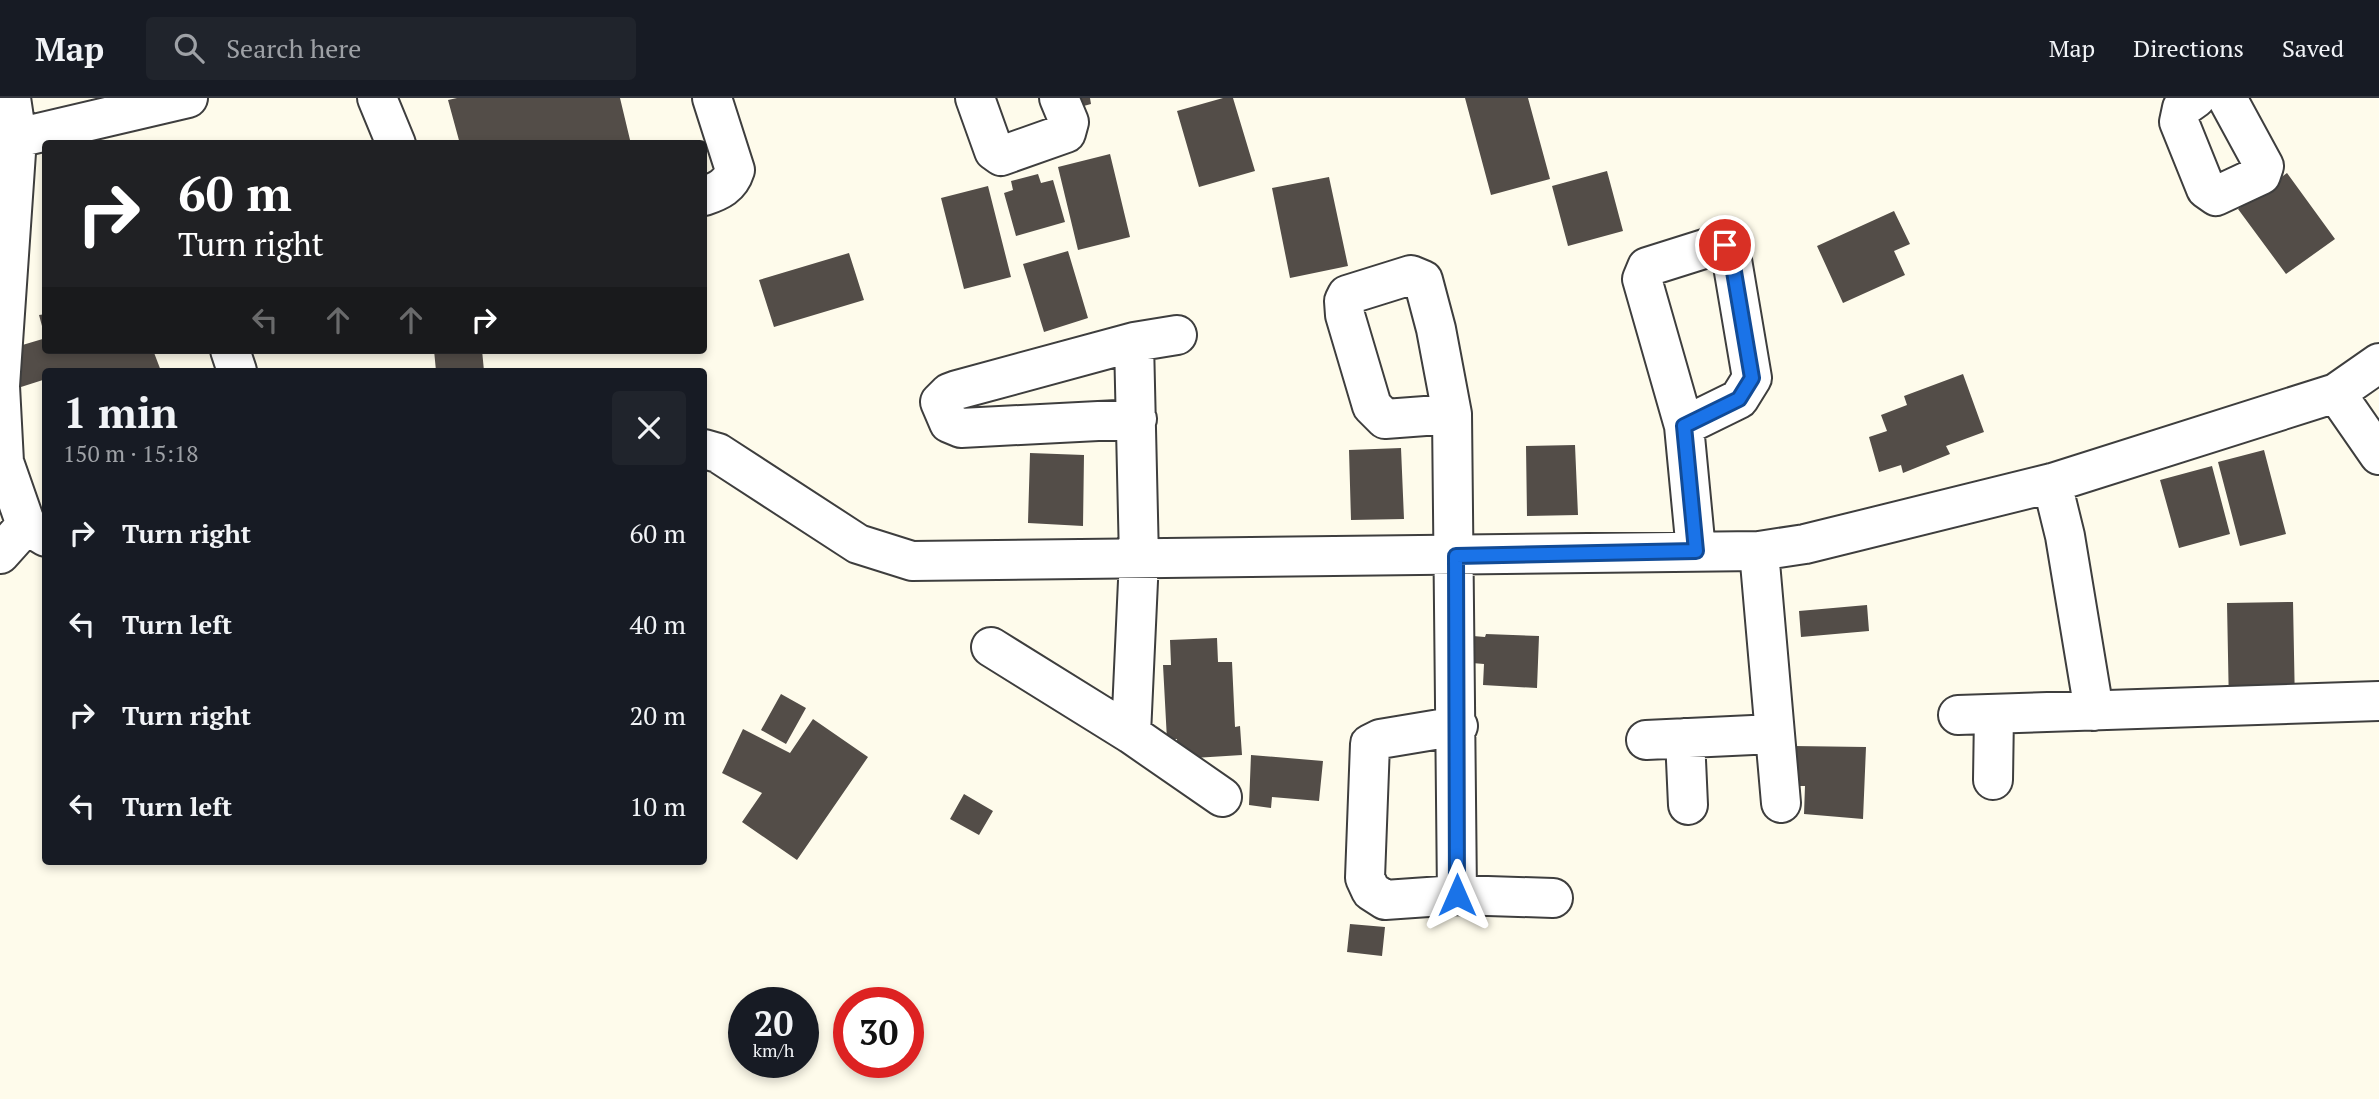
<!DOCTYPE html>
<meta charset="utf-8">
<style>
:root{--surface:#171b24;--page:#20242c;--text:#f1f3f6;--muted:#9ea1a6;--line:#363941}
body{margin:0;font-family:"PT Serif",serif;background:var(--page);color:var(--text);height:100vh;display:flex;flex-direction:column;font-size:26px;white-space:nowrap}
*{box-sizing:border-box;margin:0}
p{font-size:23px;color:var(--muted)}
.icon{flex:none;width:38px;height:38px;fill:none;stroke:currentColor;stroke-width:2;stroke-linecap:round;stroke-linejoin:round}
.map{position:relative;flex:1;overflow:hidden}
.side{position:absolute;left:42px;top:270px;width:665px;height:497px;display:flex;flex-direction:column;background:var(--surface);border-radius:7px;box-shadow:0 4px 10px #0003}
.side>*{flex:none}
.guide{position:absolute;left:42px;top:42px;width:665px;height:214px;border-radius:7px;box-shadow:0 4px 10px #0003;background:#202124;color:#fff;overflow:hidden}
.speed{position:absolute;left:728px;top:889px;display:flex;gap:14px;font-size:35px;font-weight:700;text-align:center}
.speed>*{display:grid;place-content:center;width:91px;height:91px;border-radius:50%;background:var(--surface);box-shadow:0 4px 10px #0003;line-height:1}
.speed small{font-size:18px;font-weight:400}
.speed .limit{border:10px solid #d22;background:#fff;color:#111}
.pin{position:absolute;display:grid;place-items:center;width:60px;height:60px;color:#fff;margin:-30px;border:4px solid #fff;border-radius:50%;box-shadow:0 2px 7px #0007}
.me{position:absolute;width:77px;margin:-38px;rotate:0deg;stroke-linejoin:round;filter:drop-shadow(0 0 5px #0008)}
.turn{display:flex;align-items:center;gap:24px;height:147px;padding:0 21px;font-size:32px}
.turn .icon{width:91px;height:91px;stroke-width:2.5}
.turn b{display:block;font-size:49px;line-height:60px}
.lanes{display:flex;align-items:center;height:66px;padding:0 21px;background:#0003;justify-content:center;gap:35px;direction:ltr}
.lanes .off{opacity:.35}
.round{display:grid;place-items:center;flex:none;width:74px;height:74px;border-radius:7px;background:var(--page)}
.head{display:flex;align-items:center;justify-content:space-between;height:119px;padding:0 21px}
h1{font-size:42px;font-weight:700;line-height:52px}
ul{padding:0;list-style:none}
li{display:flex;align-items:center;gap:21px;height:91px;padding:0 21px}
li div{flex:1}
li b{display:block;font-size:26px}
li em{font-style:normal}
header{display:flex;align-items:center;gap:42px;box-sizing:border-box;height:98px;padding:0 35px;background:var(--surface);border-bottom:2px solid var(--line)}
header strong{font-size:33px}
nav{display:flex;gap:38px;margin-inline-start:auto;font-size:24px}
.search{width:490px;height:63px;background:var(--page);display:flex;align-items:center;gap:18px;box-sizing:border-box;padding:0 24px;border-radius:7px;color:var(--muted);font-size:26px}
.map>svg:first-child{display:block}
.building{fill:#534d48}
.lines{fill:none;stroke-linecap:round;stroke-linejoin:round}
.street-casing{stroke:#3e3e3e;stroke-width:42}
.street{stroke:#fff;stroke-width:38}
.route-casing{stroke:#114b97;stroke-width:18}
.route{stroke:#1a73e8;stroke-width:12}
</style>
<header>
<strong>Map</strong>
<div class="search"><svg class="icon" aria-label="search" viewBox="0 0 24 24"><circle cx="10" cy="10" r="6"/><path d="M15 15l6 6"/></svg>Search here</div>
<nav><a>Map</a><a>Directions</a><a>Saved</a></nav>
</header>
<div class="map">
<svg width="2379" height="1001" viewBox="0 0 2379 1001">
<rect width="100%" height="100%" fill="#fefbeb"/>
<path class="building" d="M 457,0 L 620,0 L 631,46 L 460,46 L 448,2 Z
M 1066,0 L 1090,0 L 1091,6 L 1069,12 Z
M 1223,0 L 1233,0 L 1255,73 L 1199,89 L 1177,13 Z
M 1465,0 L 1528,0 L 1550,81 L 1491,97 Z
M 1110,56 L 1130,139 L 1078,152 L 1058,69 Z
M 1607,73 L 1623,133 L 1568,148 L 1552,88 Z
M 2287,75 L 2335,141 L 2286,176 L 2238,111 Z
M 1038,76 L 1041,85 L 1053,82 L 1065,124 L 1016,138 L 1004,95 L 1013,92 L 1011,83 Z
M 1329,79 L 1348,168 L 1290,180 L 1272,90 Z
M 988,88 L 1011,179 L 964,191 L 941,100 Z
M 1894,113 L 1910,146 L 1894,153 L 1905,177 L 1843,205 L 1817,148 Z
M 1068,153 L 1088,220 L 1044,234 L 1023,166 Z
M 849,155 L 864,202 L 774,229 L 759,182 Z
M 46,216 L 46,239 L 45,239 L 39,217 Z
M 46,240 L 46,252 L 153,252 L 161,273 L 46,273 L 46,281 L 21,289 L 9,251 Z
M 434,252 L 482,252 L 484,273 L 436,273 Z
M 1963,276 L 1984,334 L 1946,348 L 1950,356 L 1903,375 L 1901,367 L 1879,374 L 1869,339 L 1887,333 L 1881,317 L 1907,307 L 1904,298 Z
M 1575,347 L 1578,417 L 1527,418 L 1526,348 Z
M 1401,350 L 1404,421 L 1351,422 L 1349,352 Z
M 2264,352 L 2286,436 L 2240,448 L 2218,364 Z
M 1030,355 L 1084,357 L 1083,428 L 1028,425 Z
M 2212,368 L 2230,436 L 2179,450 L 2160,382 Z
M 2293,504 L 2295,608 L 2229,610 L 2227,505 Z
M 1867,507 L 1869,533 L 1801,539 L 1799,513 Z
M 1486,536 L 1539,538 L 1537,590 L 1483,587 L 1484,566 L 1460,564 L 1461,537 L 1485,539 Z
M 1217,540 L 1218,564 L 1232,564 L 1235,629 L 1240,628 L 1242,657 L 1178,661 L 1177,641 L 1167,642 L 1163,567 L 1171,567 L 1170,542 Z
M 781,596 L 806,610 L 786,646 L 761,632 Z
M 813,621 L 868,659 L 797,762 L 742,724 L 762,695 L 722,675 L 743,631 L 790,655 Z
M 1793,648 L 1866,649 L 1863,721 L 1804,716 L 1805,688 L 1792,688 Z
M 1251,657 L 1323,663 L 1319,703 L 1272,699 L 1271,710 L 1249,707 Z
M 964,696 L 993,713 L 979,737 L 950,721 Z
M 1350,826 L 1385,829 L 1382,858 L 1347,854 Z"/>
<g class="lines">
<defs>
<path id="street" d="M 11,0 L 17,40 L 0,288 L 4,364 L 26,427 L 46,439
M 377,0 L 396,46
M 975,0 L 994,53 L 1001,58 L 1066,35 L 1069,24 L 1059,0
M 2196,0 L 2182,10 L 2179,24 L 2206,91 L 2216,98 L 2261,77 L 2264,68 L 2227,0
M 0,44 L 188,0
M 704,98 C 719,93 730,88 735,72 L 712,0
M 230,252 L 237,273
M 2336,295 L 2379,357
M 1452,316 L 1385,321 L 1372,308 L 1345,217 L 1344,203 L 1347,197 L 1411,177 L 1423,182 L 1436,231 L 1452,316 L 1457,797
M 1137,321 L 961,330 L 949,325 L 940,304 L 949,295 L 957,292 L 1134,244 L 1177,237
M 1684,328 L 1739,301 L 1752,280 L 1731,156 L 1720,146 L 1647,169 L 1642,181 L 1684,328 L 1696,453
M 704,351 L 718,355 L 858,446 L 912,463 L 1759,453 L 1805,446 L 2052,385 L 2336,295 L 2379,265
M 2052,385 L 2065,438 L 2094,613
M 1759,453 L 1781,705
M 0,456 L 26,427
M 991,549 L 1131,636 L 1222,699
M 1958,617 L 2379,603
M 1458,628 L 1380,641 L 1370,646 L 1365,780 L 1371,793 L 1385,802 L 1457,797 L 1553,800
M 1131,636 L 1139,461 L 1134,244
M 1685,640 L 1688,707
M 1646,642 L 1774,636
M 1993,682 L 1994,616"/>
</defs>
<use href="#street" class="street-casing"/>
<use href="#street" class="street"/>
</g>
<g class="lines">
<defs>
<path id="route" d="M 1457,797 L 1456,458 L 1696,453 L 1684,328 L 1739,301 L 1752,280 L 1731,156 L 1725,147"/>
</defs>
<use href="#route" class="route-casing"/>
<use href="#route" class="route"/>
</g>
</svg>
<div class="speed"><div>20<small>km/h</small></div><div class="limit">30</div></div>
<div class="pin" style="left:1725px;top:147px;background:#d93025"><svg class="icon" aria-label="arrive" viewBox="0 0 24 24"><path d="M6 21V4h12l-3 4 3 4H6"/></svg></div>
<svg class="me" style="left:1457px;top:797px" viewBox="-20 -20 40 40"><path d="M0-17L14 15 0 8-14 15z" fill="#1a73e8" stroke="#fff" stroke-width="4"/></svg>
<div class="guide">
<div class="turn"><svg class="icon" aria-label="right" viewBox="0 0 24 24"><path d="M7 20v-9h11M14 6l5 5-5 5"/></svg><div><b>60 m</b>Turn right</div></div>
<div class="lanes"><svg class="icon off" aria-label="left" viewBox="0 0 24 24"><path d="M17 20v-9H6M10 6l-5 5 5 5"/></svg><svg class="icon off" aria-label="ahead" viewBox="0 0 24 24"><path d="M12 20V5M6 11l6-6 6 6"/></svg><svg class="icon off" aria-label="ahead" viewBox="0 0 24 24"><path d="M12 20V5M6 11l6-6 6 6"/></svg><svg class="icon" aria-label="right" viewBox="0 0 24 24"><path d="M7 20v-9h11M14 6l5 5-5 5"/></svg></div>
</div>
<section class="side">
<div class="head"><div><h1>1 min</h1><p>150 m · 15:18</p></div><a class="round"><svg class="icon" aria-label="close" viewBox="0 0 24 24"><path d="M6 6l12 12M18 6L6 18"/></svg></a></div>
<ul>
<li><svg class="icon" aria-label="right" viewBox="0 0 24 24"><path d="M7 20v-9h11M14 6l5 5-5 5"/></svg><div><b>Turn right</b></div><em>60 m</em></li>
<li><svg class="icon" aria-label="left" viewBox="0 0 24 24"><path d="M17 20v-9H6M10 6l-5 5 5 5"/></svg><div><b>Turn left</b></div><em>40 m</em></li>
<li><svg class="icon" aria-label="right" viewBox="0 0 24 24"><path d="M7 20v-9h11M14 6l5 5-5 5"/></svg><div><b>Turn right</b></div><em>20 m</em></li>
<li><svg class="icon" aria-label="left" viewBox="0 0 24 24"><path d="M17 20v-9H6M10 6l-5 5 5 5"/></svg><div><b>Turn left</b></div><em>10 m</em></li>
</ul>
</section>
</div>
